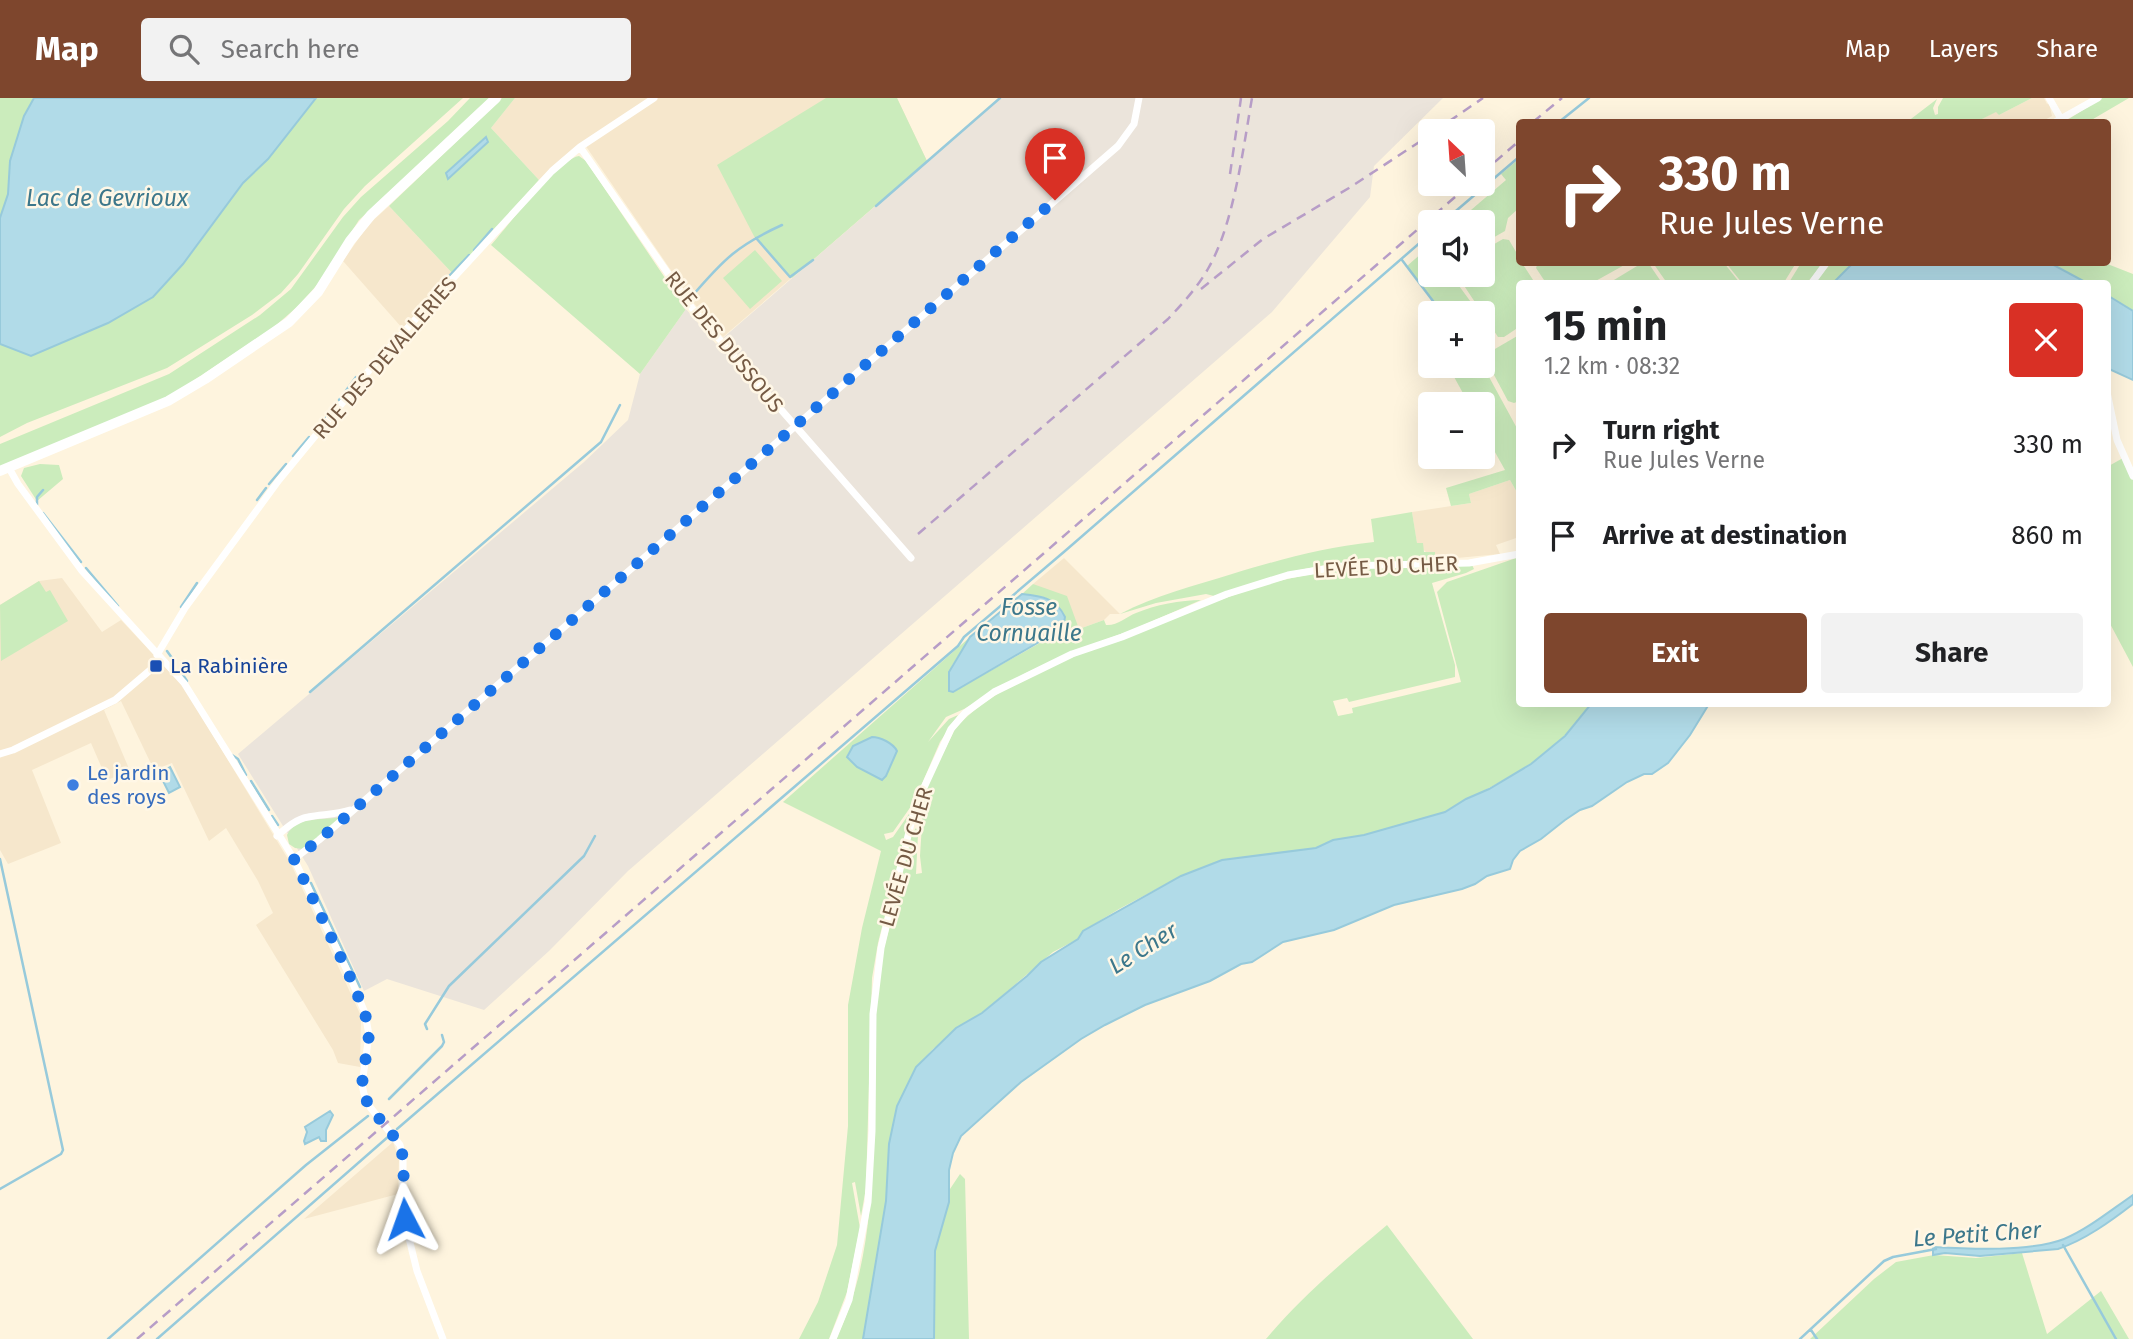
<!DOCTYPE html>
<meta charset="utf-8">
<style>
:root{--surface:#fff;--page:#f2f2f2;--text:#202124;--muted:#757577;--accent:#7e462d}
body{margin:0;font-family:"Fira Sans",sans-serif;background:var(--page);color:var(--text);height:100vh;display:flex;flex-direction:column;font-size:26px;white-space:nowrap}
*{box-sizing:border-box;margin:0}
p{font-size:23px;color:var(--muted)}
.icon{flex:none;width:38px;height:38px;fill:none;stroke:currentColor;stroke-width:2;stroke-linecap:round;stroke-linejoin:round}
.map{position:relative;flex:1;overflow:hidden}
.drawer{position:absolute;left:1516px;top:182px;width:595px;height:427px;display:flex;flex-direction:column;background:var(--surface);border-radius:7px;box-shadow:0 7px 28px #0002}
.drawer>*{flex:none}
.hud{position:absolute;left:1516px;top:21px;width:595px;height:147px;border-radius:7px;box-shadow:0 7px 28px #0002;background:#7e462d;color:#fff;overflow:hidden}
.needle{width:46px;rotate:335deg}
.buttons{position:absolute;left:1418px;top:21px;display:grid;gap:14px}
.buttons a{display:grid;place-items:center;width:77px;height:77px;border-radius:7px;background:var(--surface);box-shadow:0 7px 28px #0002;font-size:35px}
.pin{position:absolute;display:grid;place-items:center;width:60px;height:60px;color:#fff;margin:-72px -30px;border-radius:50% 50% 50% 0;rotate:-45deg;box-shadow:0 0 7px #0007}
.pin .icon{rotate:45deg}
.me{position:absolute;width:77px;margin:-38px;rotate:356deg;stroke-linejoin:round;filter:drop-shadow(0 0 5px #0008)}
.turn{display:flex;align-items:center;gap:24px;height:147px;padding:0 28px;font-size:32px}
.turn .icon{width:91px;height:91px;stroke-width:2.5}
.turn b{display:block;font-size:49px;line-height:60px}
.round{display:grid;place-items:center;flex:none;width:74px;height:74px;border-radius:7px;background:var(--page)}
.summary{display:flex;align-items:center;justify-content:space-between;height:119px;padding:0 28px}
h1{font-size:42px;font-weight:700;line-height:52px}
.action{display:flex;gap:14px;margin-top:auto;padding:14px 28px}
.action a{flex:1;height:80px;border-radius:7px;background:var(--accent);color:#fff;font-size:28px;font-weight:700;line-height:80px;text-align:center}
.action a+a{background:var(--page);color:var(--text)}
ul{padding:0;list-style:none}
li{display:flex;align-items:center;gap:21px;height:91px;padding:0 28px}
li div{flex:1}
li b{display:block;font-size:26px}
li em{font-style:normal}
header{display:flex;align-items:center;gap:42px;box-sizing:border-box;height:98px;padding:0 35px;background:var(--accent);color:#fff}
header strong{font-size:33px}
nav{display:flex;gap:38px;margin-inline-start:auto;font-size:24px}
.search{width:490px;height:63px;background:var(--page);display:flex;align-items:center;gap:18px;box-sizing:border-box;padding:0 24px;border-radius:7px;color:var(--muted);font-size:26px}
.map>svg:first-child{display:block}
.residential{fill:#f6e7cc}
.industrial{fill:#ebe4db}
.green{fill:#cbecbc;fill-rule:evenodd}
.water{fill:#b1dbe8;stroke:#97cadb;stroke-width:2}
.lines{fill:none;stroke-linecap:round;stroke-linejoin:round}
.stream{stroke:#97cadb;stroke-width:2.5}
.minor{stroke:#fff;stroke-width:7}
.tertiary{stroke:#fff;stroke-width:10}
.rail{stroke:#b79dc7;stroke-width:2.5;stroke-dasharray:10 7;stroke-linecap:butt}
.route{stroke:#1a73e8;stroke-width:12;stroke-dasharray:0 21.6}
.transit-dot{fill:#1a4fb4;stroke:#fff7e6;stroke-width:2.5}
.shop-dot{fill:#3f7fe0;stroke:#fff7e6;stroke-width:2.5}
.labels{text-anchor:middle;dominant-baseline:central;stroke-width:5;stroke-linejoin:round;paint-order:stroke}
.street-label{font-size:21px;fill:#755a44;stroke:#fff7e6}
.transit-label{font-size:21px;fill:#164399;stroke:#fff7e6;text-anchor:start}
.shop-label{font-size:21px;fill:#366cbe;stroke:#fff7e6;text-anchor:start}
.water-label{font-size:23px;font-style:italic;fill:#3c778b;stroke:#fff7e6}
</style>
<header>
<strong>Map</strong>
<div class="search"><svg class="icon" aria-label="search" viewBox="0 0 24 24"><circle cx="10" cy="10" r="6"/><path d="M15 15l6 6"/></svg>Search here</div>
<nav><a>Map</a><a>Layers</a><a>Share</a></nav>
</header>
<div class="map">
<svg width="2133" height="1241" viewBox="0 0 2133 1241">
<rect width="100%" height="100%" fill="#fef4de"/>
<path class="residential" d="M 515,0 L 897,0 L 927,63 L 723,239 L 692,203 L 583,44 L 561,61 L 539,82 L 491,30 Z
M 2032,0 L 2044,0 L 2047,6 L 2049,5 L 2052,18 L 2041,24 L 1976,24 L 1997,13 L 1999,17 Z
M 389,108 L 454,177 L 403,231 L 343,163 L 368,127 Z
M 1510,382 L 1519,398 L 1519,439 L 1496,447 L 1500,456 L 1435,462 L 1417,446 L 1412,414 L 1471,405 L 1469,396 Z
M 1064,460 L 1120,516 L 1110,516 L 1104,522 L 1079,531 L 1033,486 Z
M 62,480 L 102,534 L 121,522 L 183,588 L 291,766 L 361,918 L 360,969 L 338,965 L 333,952 L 256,827 L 273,815 L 258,783 L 226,730 L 209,743 L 172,665 L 154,672 L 121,603 L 104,612 L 130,673 L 107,682 L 91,645 L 32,672 L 61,745 L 8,766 L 0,752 L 0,507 L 39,483 Z
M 393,1044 L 399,1061 L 398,1096 L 304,1121 Z"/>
<path class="industrial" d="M 1000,0 L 1443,0 L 1374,68 L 1370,99 L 1272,214 L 628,773 L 549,853 L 484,912 L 387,881 L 364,893 L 308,768 L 238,656 L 584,364 L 628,322 L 640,276 L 686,211 L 716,246 Z"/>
<path class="green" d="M 0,0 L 34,0 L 24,18 L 10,63 L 8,96 L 0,120 Z
M 316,0 L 463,0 L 365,88 L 344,111 L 298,176 L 281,195 L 252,217 L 167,270 L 27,325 L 0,339 L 0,246 L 31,258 L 108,225 L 183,166 L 243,85 L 268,61 Z
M 470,0 L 491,0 L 359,122 L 317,187 L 297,209 L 274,229 L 166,301 L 0,369 L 0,346 L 169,276 L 260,217 L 291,191 L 343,119 L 361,99 L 448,23 Z
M 502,0 L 515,0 L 491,30 L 539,82 L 454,177 L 389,108 Z
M 826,0 L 897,0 L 927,63 L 792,180 L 755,140 L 717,67 Z
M 1943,0 L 2032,0 L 1999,17 L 1996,14 L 1976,24 L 1907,24 L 1937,1 L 1933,10 L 1935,17 L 1938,16 L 1938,9 Z
M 2102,0 L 2129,0 L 2088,24 L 2064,24 Z
M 579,58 L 586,63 L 686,211 L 640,276 L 491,147 C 508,128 558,61 579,58 Z
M 1519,61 L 1519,110 L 1508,120 L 1505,133 L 1482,146 L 1482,124 L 1457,124 L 1506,82 L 1501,76 Z
M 1503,141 L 1509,142 L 1519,159 L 1519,164 L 1522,165 L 1535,185 L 1519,186 L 1519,229 L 1504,239 L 1498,239 L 1457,177 L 1482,177 L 1482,153 Z
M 1430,148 L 1430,177 L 1451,177 L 1479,215 L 1442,215 L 1407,168 Z
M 755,152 L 782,183 L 750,211 L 723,180 Z
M 1538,165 L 1538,164 L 1628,165 L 1592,185 L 1546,185 L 1536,170 Z
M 1642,165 L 1649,166 L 1662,185 L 1609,185 Z
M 1653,165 L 1724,165 L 1740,185 L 1667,185 Z
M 1726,165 L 1796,165 L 1783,186 L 1742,185 Z
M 1801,165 L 1823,165 L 1807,185 L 1788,186 Z
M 1831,165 L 1854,165 L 1833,185 L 1814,186 Z
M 2050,165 L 2105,165 L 2133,176 L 2133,213 L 2107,197 L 2107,186 L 2087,185 Z
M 1519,237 L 1519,303 L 1514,305 L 1508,303 L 1486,262 L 1488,255 Z
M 1482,266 L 1519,334 L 1519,398 L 1510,382 L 1469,396 L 1471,405 L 1451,408 L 1446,390 L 1505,372 L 1482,331 L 1482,306 L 1469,306 L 1448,268 Z
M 2123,360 L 2133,382 L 2133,569 L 2107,520 L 2107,369 Z
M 40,366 L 59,367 L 63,381 L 37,403 L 21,378 L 24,370 Z
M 1412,414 L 1417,445 L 1423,445 L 1424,454 L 1435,454 L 1435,462 L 1325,467 L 1289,474 L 1214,498 L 1206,496 L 1156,505 L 1120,516 C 1156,497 1193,488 1232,476 C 1282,461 1321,450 1374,444 L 1371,421 Z
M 1519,459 L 1519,606 L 1591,606 L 1559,644 L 1531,667 L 1445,714 L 1364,737 L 1333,742 L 1316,750 L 1222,762 L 1181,778 L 1119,811 L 1083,833 L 1078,841 L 1053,854 L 982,915 L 933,951 L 921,964 L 889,1046 L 886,1103 L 863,1241 L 836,1241 C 891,1128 864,998 878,878 C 880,862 885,846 889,831 C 896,800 904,768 911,737 L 916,730 L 918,736 L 916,776 L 922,775 L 920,758 L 924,694 L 955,631 C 997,581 1100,549 1161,525 C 1204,509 1247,489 1292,480 C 1351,467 1412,469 1472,467 L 1474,471 L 1466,475 L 1432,485 L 1455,567 L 1455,579 L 1349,604 L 1347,600 L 1333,603 L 1338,618 L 1353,615 L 1352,610 L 1461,584 L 1437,494 L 1447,484 Z
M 39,483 L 46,494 L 50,492 L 68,523 L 1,563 L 0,507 Z
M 1033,486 L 1067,498 L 1079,531 L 1104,522 L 1106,527 C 1117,528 1126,519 1136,515 C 1155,507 1181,502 1201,502 L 1132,532 L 1071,554 L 1026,575 L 964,611 L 946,619 L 928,644 L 949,621 L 958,617 L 940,644 L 914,704 L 893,734 L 884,736 L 886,742 L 893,739 L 911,713 L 878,845 L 872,880 L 866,1090 L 861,1118 L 855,1084 L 852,1085 L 860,1130 L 847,1194 L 829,1241 L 799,1241 L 818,1204 L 837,1147 L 848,1028 L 848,907 L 862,830 L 881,753 L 783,704 L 970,539 L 951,569 L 953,594 L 1061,533 L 1045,499 L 1022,496 ZM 853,648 L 882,682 L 849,662 L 847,658 Z
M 344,718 L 303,751 L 295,750 L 289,746 L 287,737 C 297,716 325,724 344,718 Z
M 960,1076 L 965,1081 L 969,1241 L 934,1241 L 935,1153 L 949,1105 L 948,1094 Z
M 1387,1127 L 1473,1241 L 1266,1241 C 1302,1198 1344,1163 1387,1127 Z
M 2022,1155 L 2047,1236 L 2101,1193 L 2129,1241 L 1810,1241 L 1874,1181 L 1896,1164 L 1934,1157 L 1976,1160 Z"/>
<path class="water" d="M 34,0 L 316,0 L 268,61 L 243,85 L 183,166 L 153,199 L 108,225 L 31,258 L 0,246 L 0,120 L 8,96 L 10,63 L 24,18 Z
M 486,39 L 488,44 L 448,81 L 446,75 Z
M 1854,164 L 2050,165 L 2087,185 L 1833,185 Z
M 2107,197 L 2133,213 L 2133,282 L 2107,270 Z
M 1022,496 C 1042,498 1056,500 1065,519 L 1063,530 L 953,594 L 949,593 L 949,574 L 970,539 Z
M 1591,606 L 1709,606 L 1690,637 L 1668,665 L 1652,676 L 1644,676 L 1627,684 L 1592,708 L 1580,712 L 1565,722 L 1541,741 L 1520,753 L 1513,762 L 1510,771 L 1487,778 L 1475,786 L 1462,791 L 1394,807 L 1334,832 L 1283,844 L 1252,864 L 1241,866 L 1210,883 L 1145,907 L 1105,927 L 1081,941 L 1021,984 L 961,1038 L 953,1055 L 949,1072 L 949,1104 L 935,1153 L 934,1241 L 863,1241 L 886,1103 L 889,1046 L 897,1008 L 916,969 L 956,930 L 982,915 L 1027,878 L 1041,864 L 1078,841 L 1083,833 L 1181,778 L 1222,762 L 1316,750 L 1333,742 L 1364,737 L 1445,714 L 1466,701 L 1489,691 L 1531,666 L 1565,638 Z
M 872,639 C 880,639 893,645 897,653 L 886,678 L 882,682 L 857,669 L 847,659 L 853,648 Z
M 170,669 L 180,689 L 169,695 L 159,675 Z
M 330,1013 L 333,1017 L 326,1032 L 326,1043 L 321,1043 L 319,1039 L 305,1046 L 304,1043 L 307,1034 L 305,1029 Z
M 2133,1097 L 2133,1106 C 2111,1123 2085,1142 2058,1151 L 1980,1158 L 1945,1155 L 1933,1157 L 1933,1149 C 1969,1151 2031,1154 2064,1141 C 2088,1131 2111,1112 2133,1097 Z"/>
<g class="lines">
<path class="stream" d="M 1559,24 L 1589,0
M 876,108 L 1000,0
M 1443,124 L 1519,59
M 756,140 L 790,179 L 813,162
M 474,152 L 492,131
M 1402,162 L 1442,215
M 450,177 L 469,157
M 693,197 C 724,161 738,147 782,127
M 1430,228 L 1428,229 L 1430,232
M 339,302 L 356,279
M 316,332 L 333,311
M 293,358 L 309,339
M 269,386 L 286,366
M 257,402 L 266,390
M 37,407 L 37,399 L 43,392
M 43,415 L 81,464
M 86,470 L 118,508
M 181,509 L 197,485
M 167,553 L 172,560
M 181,574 L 187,583
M 310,594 L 601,344 L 620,307
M 232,657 L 238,661 L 246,677
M 251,683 L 269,712
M 272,718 L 278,727
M 0,761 L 63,1052 L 61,1056 L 0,1091
M 311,785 L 360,889
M 427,931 L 425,926 L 449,888 L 584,758 L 595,738
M 389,1001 L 442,948 L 444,944 L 442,937
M 397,1031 L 958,548 L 964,539 L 1065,453 L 1430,136
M 2063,1147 L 2116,1241
M 1811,1232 L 1817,1241
M 108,1241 L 306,1067 L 368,1018
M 157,1241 L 389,1038
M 1800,1241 L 1884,1163 L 1893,1159 L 1936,1151"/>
<path class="minor" d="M 2049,0 L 2061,21
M 2055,24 L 2098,0
M 580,49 L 692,210 L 911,460
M 1811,186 L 1827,164
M 2107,294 L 2117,342 L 2133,378
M 9,370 L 18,386 L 82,473 L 184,585 L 294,761 L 351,881 L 365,915 L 369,937 L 362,986 L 364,996 L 370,1009 L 400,1047 L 403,1060 L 403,1107 L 407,1132 L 417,1173 L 443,1241
M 157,557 L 185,510 L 279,382 L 376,264 L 552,73 L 580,49 L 654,0
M 0,656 L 13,652 L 115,602 L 162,562
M 277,738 C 286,730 296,721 308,719 C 322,716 335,717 350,712
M 294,761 L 319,742 L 1118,48 L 1134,26 L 1139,0
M 833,1241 L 849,1202 L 868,1104 L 872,1033 L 873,916 L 881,850 L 915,709 L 951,631 L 965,615 L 994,594 L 1072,556 L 1122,539 L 1227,496 L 1288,477 L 1343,468 L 1469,465 L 1519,456"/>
<path class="tertiary" d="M 0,373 L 168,303 L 205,281 L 289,224 L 318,194 L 350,143 L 371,117 L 496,0"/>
<path class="rail" d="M 1533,24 L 1562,0
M 1435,33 L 1483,0
M 1482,75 L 1519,43
M 1230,76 L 1241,0
M 1201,191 L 1263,141 L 1349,90 L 1430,37
M 918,436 L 1168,221 C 1183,205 1198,189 1209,169 C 1234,125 1243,51 1252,0
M 137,1241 L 1470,86"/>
</g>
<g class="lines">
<path class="route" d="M 405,1121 L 403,1060 L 400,1046 L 370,1009 L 363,996 L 362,986 L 369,937 L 365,915 L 351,881 L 294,761 L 319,742 L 1055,102"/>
</g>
<rect class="transit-dot" x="149" y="561" width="14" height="14" rx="3.5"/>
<circle class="shop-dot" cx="73" cy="687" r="7"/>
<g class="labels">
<g class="street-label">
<text transform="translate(724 244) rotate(51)">RUE DES DUSSOUS</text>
<text transform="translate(385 260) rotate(-49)">RUE DES DEVALLERIES</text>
<text transform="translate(1386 469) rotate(-3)">LEVÉE DU CHER</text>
<text transform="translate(906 759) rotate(-74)">LEVÉE DU CHER</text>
</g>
<g class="transit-label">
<text x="170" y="568">La Rabinière</text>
</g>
<g class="shop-label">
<text x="87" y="675">Le jardin<tspan x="87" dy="24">des roys</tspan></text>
</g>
<g class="water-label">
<text x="107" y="100">Lac de Gevrioux</text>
<text x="1029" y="509">Fosse<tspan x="1029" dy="26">Cornuaille</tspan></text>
<text transform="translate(1143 850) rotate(-32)">Le Cher</text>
<text transform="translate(1977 1136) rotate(-4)">Le Petit Cher</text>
</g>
</g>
</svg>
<div class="buttons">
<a><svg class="needle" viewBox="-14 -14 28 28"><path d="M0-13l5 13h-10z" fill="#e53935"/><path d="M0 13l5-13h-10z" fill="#757577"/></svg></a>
<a><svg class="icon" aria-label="sound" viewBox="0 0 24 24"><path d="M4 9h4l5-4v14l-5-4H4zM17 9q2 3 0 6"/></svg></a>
<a>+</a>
<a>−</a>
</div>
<div class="pin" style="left:1055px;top:102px;background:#d93025"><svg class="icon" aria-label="arrive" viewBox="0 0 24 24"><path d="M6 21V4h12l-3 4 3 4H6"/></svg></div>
<svg class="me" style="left:405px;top:1121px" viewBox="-20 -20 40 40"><path d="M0-17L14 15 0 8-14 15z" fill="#1a73e8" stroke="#fff" stroke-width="4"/></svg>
<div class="hud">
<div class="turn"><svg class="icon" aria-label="right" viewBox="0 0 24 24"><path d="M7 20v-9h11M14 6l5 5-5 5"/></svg><div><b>330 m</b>Rue Jules Verne</div></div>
</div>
<section class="drawer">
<div class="summary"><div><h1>15 min</h1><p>1.2 km · 08:32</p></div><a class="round" style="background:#d93025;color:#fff"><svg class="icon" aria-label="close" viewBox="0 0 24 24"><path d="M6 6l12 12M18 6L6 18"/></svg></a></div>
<ul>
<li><svg class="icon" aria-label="right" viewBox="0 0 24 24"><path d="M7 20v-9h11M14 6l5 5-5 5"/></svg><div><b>Turn right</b><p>Rue Jules Verne</p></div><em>330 m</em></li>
<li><svg class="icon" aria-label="arrive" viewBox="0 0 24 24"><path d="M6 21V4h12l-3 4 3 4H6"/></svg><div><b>Arrive at destination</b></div><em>860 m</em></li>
</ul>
<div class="action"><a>Exit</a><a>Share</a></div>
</section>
</div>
